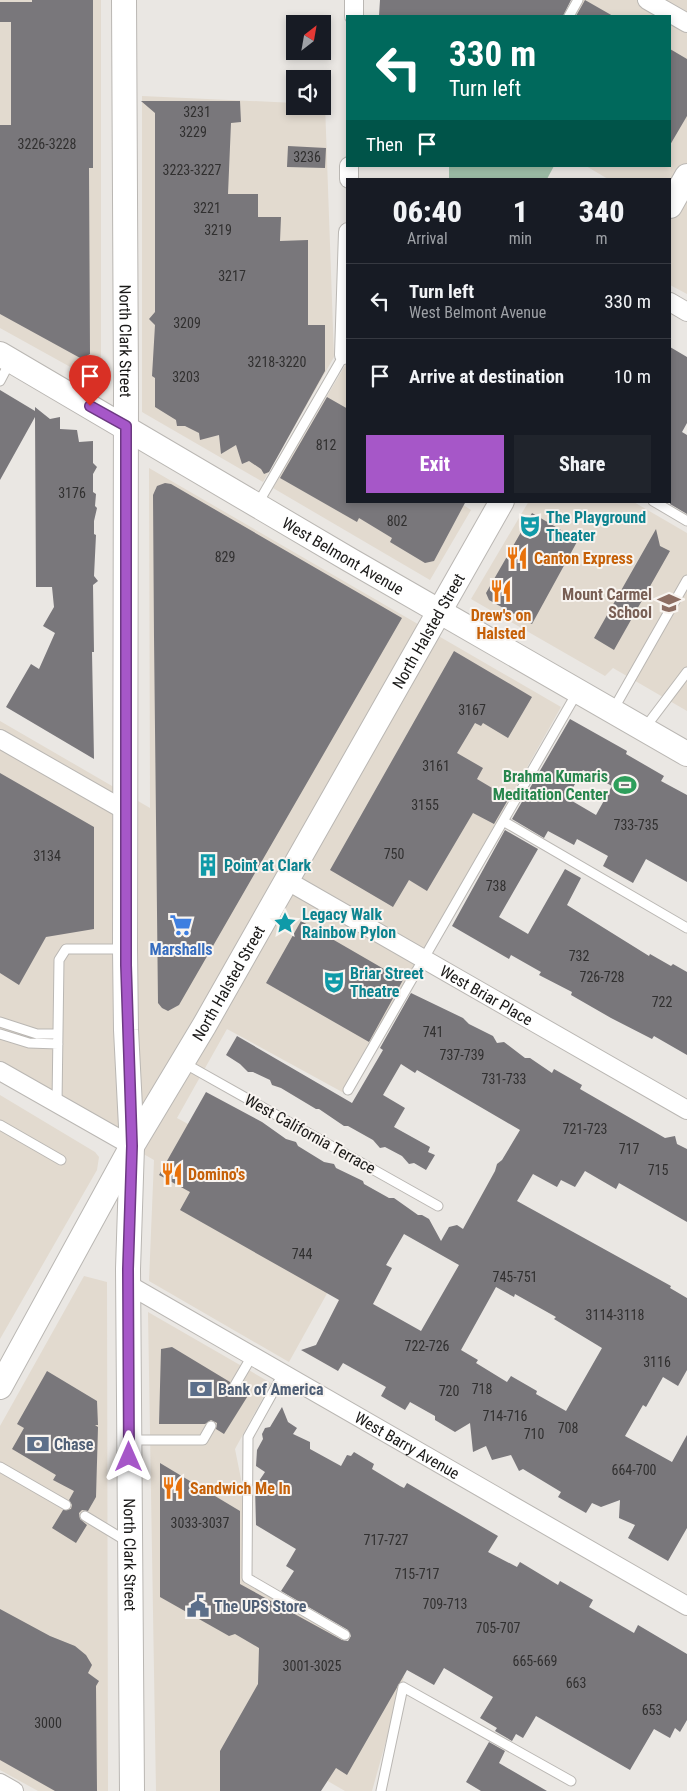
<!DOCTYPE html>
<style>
:root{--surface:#171b24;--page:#20242c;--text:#f1f3f6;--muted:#9ea1a6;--line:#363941;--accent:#a657c8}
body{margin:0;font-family:"Roboto Condensed",sans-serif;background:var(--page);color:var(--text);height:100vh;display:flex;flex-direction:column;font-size:19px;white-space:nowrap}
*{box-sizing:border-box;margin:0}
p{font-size:16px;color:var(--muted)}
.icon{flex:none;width:28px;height:28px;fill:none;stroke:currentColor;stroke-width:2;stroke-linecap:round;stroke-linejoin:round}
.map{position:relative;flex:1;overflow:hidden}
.panel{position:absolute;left:346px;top:178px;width:325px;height:325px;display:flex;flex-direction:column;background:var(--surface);border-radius:0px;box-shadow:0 2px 8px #0003}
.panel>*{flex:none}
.hud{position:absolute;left:346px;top:15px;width:325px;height:152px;border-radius:0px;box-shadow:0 2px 8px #0003;background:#00695c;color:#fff;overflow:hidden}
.needle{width:32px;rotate:31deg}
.fabs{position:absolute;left:286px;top:15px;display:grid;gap:10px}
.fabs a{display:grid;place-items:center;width:45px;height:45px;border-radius:0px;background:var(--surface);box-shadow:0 2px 8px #0003;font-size:25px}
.pin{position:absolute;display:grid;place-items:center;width:42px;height:42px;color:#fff;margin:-51px -21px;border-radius:50% 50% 50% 0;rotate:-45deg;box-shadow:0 0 5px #0007}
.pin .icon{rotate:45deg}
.me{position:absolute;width:55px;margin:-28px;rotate:0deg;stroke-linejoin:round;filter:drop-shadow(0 0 4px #0008)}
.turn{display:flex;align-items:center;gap:18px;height:105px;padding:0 20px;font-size:22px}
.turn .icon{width:65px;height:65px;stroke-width:2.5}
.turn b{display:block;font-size:35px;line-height:42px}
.then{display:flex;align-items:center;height:48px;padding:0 20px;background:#0003;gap:10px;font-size:19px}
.eta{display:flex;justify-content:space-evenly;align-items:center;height:85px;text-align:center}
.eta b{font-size:30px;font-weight:800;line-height:35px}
.cta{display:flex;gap:10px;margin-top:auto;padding:10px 20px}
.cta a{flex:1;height:58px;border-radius:0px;background:var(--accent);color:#fff;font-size:20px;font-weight:800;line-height:58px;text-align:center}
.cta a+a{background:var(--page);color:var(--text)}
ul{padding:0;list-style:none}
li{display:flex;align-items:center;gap:15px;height:75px;padding:0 20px;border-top:1px solid var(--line)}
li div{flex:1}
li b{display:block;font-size:19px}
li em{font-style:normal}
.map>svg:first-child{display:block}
.built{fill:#e2dacf}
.green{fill:#9fbfa9}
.building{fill:#79777b;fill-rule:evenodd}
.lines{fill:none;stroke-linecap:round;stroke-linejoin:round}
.lane-casing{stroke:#bab7b3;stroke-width:11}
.street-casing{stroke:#bab7b3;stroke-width:20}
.secondary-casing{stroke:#bab7b3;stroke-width:26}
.lane{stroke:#fff;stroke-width:9}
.street{stroke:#fff;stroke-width:18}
.secondary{stroke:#fff;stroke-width:24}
.route-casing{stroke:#6c3982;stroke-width:12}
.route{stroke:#a657c8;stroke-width:9}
.labels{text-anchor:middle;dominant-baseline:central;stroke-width:4;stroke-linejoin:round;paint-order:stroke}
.number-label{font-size:14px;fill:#313030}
.street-label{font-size:16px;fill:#191817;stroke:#f8f4f0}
.culture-label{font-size:16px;font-weight:bold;fill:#0d838f;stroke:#f8f4f0;text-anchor:start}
.food-label{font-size:16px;font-weight:bold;fill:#c56008;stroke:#f8f4f0;text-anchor:start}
.education-label{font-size:16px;font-weight:bold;fill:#785e54;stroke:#f8f4f0;text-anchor:end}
.leisure-label{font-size:16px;font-weight:bold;fill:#27864d;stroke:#f8f4f0;text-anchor:end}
.shop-label{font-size:16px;font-weight:bold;fill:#366cbe;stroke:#f8f4f0}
.service-label{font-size:16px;font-weight:bold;fill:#4e5e75;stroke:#f8f4f0;text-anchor:start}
</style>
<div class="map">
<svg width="687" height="1791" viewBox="0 0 687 1791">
<rect width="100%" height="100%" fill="#eae7e3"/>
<path class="built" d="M 0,0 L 101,0 L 101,370 L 98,376 L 92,379 L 0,328 Z
M 582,0 L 687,0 L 687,294 L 670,285 L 670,179 L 608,179 L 586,166 L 670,166 L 670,16 L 573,16 Z
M 142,96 L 295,103 L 295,106 L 325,104 L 334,357 L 263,482 L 142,412 Z
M 347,362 L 348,501 L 457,501 L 471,510 L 430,580 L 273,488 Z
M 149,468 L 561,707 L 344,1093 L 227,1029 L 177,1118 L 230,1147 L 370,1216 L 289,1362 L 149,1281 L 154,1160 L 0,1072 L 0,721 L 150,808 Z
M 529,501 L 632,501 L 687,533 L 687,711 L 613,668 L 605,676 L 471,599 Z
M 0,1095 L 95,1152 L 99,1157 L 97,1170 L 0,1339 Z
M 84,1276 L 107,1282 L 108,1791 L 38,1791 L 0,1770 L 0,1426 Z
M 148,1312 L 271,1383 L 235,1449 L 242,1484 L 243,1579 L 404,1677 L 372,1791 L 345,1791 L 300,1765 L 284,1791 L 156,1791 Z"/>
<path class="green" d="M 449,166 L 554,166 L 547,179 L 449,179 Z"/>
<path class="building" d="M 32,0 L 93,0 L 93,168 L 89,168 L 90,354 L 82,359 L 0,314 L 0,125 L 11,125 L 11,22 L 0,22 L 0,2 L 32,2 Z
M 380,0 L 571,0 L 563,16 L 379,16 Z
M 585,0 L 613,16 L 576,16 Z
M 670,49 L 687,59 L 687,116 L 670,145 Z
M 141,101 L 240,101 L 241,122 L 231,123 L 228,194 L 258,194 L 258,217 L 281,217 L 280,241 L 308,240 L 308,325 L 325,325 L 325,371 L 269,472 L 264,474 L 261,469 L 249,461 L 242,464 L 236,445 L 221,454 L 219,435 L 200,440 L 199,433 L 185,426 L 177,426 L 176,420 L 155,407 L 155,378 L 152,376 L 155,325 L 149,319 L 155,312 L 155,113 Z
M 288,146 L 326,148 L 325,168 L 287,167 Z
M 670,347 L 687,357 L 687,423 L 682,432 L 687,435 L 687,514 L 670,504 Z
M 0,390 L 35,411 L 35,407 L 50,419 L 60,417 L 60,429 L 77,430 L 79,442 L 93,441 L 93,463 L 97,467 L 93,474 L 93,492 L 96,494 L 95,506 L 97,508 L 94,521 L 94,534 L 96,535 L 94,576 L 98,581 L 93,585 L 94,652 L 92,652 L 94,759 L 6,707 L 31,664 L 39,669 L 55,633 L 43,626 L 54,607 L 52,587 L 36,587 L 35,417 L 0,480 Z
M 327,397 L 348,409 L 348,501 L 466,501 L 434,561 L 425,563 L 390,542 L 392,538 L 359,518 L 357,522 L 280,478 Z
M 165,483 L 171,484 L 402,618 L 179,1005 L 168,1011 L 162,1008 L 158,1003 L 154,637 L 153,495 L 157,486 Z
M 532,513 L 578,540 L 532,624 L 489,600 L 486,593 Z
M 656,529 L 660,546 L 670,551 L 614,650 L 594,638 Z
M 454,651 L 532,697 L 508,738 L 483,723 L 481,726 L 475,723 L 457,753 L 483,768 L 477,779 L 509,798 L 494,824 L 473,813 L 427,891 L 409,880 L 393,907 L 330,870 Z
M 570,719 L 627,751 L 626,754 L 664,776 L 661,781 L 687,795 L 687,882 L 646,859 L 633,883 L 603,866 L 608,856 L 577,839 L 574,845 L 548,831 L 544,838 L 512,819 ZM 583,770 L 612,786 L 596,815 L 567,798 Z
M 0,773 L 94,827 L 94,929 L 46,937 L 19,985 L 0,973 Z
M 505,830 L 538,849 L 499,917 L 528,934 L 565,869 L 581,878 L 567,905 L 649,956 L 650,954 L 671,966 L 673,964 L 687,972 L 687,1055 L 654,1036 L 652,1039 L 611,1018 L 571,995 L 572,992 L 539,975 L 541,972 L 511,955 L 509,959 L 452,926 Z
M 301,921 L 403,980 L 369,1042 L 266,983 Z
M 411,993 L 463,1018 L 469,1024 L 493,1036 L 497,1043 L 504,1042 L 525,1058 L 530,1058 L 552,1073 L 554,1069 L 582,1085 L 580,1089 L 665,1138 L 675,1136 L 677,1144 L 687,1149 L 687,1222 L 619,1183 L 616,1189 L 585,1171 L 575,1187 L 561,1180 L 557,1187 L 533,1174 L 517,1201 L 671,1286 L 670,1288 L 687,1298 L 687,1370 L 678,1386 L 663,1377 L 646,1407 L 643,1405 L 625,1436 L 672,1462 L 687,1435 L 687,1528 L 668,1561 L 628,1538 L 635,1525 L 619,1518 L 620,1500 L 601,1507 L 592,1503 L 586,1513 L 558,1497 L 561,1492 L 523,1469 L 519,1471 L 511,1455 L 492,1460 L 486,1446 L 473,1452 L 470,1423 L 455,1432 L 435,1420 L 435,1416 L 410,1402 L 405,1410 L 381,1396 L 386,1387 L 343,1363 L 338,1371 L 301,1350 L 316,1345 L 339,1300 L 180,1210 L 190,1192 L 159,1175 L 206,1092 L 262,1122 L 286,1139 L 296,1142 L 298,1146 L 324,1162 L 334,1164 L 336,1168 L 363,1181 L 364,1184 L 389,1198 L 394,1198 L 418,1215 L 422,1215 L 429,1219 L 441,1241 L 449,1227 L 457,1225 L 463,1229 L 495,1171 L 497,1164 L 502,1160 L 520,1130 L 417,1070 L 415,1073 L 401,1064 L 383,1095 L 405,1108 L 394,1127 L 430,1147 L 428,1152 L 435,1155 L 426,1170 L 414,1163 L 409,1164 L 402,1156 L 385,1147 L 380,1148 L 373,1140 L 348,1126 L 344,1126 L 319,1109 L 316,1109 L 281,1088 L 272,1085 L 270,1080 L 253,1072 L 248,1072 L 240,1064 L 226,1055 L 237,1036 L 352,1103 L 383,1050 L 380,1048 ZM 404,1234 L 459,1265 L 421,1331 L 373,1304 L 392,1268 L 386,1265 ZM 496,1287 L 514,1297 L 515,1294 L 556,1317 L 554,1319 L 602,1348 L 566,1411 L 536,1394 L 537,1391 L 511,1376 L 507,1382 L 476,1363 L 478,1360 L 461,1350 Z
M 172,1347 L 230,1382 L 231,1390 L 235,1391 L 240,1388 L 249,1394 L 224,1434 L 216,1429 L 217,1423 L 211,1420 L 205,1424 L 159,1424 L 161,1349 Z
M 47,1371 L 97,1401 L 98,1425 L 95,1425 L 98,1427 L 96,1497 L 88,1511 L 82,1510 L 79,1513 L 80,1519 L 87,1525 L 76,1543 L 52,1528 L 63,1510 L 71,1509 L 72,1505 L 69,1500 L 74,1491 L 53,1480 L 56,1475 L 12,1449 L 24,1428 L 17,1424 Z
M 282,1407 L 288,1422 L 297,1428 L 293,1434 L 310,1442 L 310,1449 L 341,1466 L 347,1455 L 351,1456 L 354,1452 L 374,1464 L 372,1469 L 400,1486 L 404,1488 L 407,1483 L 498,1536 L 488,1552 L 517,1567 L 520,1562 L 558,1585 L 560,1581 L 593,1600 L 589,1607 L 634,1633 L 638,1625 L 687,1654 L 687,1720 L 680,1732 L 675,1728 L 670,1738 L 654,1729 L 630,1770 L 536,1716 L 523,1738 L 516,1734 L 512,1741 L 495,1731 L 497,1728 L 480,1718 L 493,1697 L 444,1668 L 434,1685 L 407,1670 L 347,1775 L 336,1768 L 321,1791 L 220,1791 L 220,1751 L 258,1684 L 259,1648 L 235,1634 L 229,1636 L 160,1597 L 160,1463 L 240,1511 L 240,1584 L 342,1640 L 348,1641 L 351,1636 L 348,1630 L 281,1591 L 294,1571 L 286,1566 L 296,1549 L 256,1525 L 255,1487 L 265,1472 L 256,1466 L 257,1450 L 263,1439 L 262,1434 L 265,1428 L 270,1427 Z
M 0,1609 L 50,1636 L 75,1646 L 86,1655 L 92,1665 L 88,1673 L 99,1681 L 96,1686 L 97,1791 L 55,1791 L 0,1760 Z
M 489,1742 L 505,1751 L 499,1763 L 547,1791 L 481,1791 L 466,1782 Z"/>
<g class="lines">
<defs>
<path id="lane" d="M 569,16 L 578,0
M 0,381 L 11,360
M 653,501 L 687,521
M 257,505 L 344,355
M 613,710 L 687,580
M 644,729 L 687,672
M 503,821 L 687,928
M 0,1022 L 37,1034 L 58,1034
M 0,1034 L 29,1043 L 58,1044
M 182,1062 L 438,1206
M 348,1090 L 578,691
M 57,1103 L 59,960 L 66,949 L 124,949
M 0,1125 L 61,1160
M 283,1374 L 248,1437 L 247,1578 L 345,1635
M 235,1385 L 252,1356
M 129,1440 L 203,1440 L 211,1426
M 0,1467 L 66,1505
M 85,1516 L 128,1542
M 381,1791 L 403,1687 L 571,1781"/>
<g id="street">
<path d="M 647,0 L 687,23"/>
<path d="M 354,16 L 354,0"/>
<path d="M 349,179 L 349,166"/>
<path d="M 670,302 L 687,312"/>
<path d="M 344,355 L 348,232"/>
<path d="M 0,739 L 126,811"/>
<path id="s1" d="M 286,880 L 687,1110"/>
<path d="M 0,1071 L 132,1146"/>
<path id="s2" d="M 129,1285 L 687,1606"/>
<path d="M 0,1783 L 14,1791"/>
</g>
<g id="secondary">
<path id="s3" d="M 124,0 L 126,393 L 125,949 L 126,1030 L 132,1146 L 128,1269 L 132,1791"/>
<path d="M 670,206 L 687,176"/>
<path id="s4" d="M 0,354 L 350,560 L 687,754"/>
<path id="s5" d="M 0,1387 L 132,1146 L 204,1026 L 502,501"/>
</g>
</defs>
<use href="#lane" class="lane-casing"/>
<use href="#street" class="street-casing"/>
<use href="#secondary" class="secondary-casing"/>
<use href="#lane" class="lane"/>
<use href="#street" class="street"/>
<use href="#secondary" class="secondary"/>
</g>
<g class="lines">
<defs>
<path id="route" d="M 90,406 L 126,426 L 126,965 L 132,1146 L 128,1269 L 129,1457"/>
</defs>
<use href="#route" class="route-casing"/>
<use href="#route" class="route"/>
</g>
<defs>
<symbol id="theatre-bare" viewBox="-9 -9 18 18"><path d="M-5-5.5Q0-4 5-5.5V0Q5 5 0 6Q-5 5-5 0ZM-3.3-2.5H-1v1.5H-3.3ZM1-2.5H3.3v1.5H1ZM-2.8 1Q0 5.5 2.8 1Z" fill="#0f9aa8" stroke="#f8f4f0" stroke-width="2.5" paint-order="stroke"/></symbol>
<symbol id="restaurant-bare" viewBox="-9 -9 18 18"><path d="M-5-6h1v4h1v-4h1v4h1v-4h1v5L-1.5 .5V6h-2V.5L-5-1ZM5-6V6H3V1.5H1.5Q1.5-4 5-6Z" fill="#e8710a" stroke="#f8f4f0" stroke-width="2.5" paint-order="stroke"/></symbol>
<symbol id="school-bare" viewBox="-9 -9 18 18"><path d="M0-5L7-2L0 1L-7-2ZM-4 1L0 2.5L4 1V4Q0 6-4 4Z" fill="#8d6e63" stroke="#f8f4f0" stroke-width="2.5" paint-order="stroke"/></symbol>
<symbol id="stadium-bare" viewBox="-9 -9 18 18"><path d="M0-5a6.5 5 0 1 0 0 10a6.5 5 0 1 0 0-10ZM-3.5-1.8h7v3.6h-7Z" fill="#2e9e5b" stroke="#f8f4f0" stroke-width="2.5" paint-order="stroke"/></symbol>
<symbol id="building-bare" viewBox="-9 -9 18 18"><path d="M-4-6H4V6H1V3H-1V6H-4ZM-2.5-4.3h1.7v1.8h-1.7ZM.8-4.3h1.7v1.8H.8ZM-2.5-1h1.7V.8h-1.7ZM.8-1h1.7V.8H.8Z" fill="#0f9aa8" stroke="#f8f4f0" stroke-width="2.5" paint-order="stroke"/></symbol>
<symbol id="sight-bare" viewBox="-9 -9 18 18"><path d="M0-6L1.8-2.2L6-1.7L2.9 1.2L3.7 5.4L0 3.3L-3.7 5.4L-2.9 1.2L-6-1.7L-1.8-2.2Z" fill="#0f9aa8" stroke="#f8f4f0" stroke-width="2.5" paint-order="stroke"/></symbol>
<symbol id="supermarket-bare" viewBox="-9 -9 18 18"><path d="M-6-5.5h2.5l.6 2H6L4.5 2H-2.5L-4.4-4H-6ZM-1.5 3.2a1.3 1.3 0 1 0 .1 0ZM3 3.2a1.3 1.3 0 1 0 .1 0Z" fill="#3f7fe0" stroke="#f8f4f0" stroke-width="2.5" paint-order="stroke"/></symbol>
<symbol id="bank-bare" viewBox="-9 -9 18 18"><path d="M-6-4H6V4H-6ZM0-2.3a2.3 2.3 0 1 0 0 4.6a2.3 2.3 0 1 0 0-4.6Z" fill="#5c6f8a" stroke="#f8f4f0" stroke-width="2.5" paint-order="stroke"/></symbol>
<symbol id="civic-bare" viewBox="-9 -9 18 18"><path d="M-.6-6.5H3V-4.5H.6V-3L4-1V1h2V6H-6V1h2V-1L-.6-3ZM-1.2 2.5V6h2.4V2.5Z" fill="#5c6f8a" stroke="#f8f4f0" stroke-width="2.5" paint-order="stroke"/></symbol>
</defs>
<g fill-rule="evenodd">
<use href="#theatre-bare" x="514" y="510" width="32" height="32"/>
<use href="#restaurant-bare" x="501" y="542" width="32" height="32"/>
<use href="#restaurant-bare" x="485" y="575" width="32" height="32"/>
<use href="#school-bare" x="653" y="587" width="32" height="32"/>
<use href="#stadium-bare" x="609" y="769" width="32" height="32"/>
<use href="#building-bare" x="192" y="849" width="32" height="32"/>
<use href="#sight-bare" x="269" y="907" width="32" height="32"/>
<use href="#supermarket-bare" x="165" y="909" width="32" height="32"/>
<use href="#theatre-bare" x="318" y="966" width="32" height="32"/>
<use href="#restaurant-bare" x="156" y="1158" width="32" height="32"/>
<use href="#bank-bare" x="185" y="1373" width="32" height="32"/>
<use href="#bank-bare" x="22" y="1428" width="32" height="32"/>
<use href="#restaurant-bare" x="157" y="1472" width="32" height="32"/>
<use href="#civic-bare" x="182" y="1590" width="32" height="32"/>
</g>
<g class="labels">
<g class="number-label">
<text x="197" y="112">3231</text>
<text x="193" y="132">3229</text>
<text x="47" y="144">3226-3228</text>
<text x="307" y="157">3236</text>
<text x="192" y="170">3223-3227</text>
<text x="207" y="208">3221</text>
<text x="218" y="230">3219</text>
<text x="232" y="276">3217</text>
<text x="187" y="323">3209</text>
<text x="277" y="362">3218-3220</text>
<text x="186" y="377">3203</text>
<text x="326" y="445">812</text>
<text x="72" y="493">3176</text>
<text x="397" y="521">802</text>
<text x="225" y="557">829</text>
<text x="472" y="710">3167</text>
<text x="436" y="766">3161</text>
<text x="425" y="805">3155</text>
<text x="636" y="825">733-735</text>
<text x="394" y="854">750</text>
<text x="47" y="856">3134</text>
<text x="496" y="886">738</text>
<text x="579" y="956">732</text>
<text x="602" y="977">726-728</text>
<text x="662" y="1002">722</text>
<text x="433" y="1032">741</text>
<text x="462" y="1055">737-739</text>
<text x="504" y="1079">731-733</text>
<text x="585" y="1129">721-723</text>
<text x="629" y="1149">717</text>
<text x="658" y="1170">715</text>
<text x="302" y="1254">744</text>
<text x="515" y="1277">745-751</text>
<text x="615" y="1315">3114-3118</text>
<text x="427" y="1346">722-726</text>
<text x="657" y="1362">3116</text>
<text x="482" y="1389">718</text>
<text x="449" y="1391">720</text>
<text x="505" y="1416">714-716</text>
<text x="568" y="1428">708</text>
<text x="534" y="1434">710</text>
<text x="634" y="1470">664-700</text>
<text x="200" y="1523">3033-3037</text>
<text x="386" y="1540">717-727</text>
<text x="417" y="1574">715-717</text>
<text x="445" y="1604">709-713</text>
<text x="498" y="1628">705-707</text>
<text x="535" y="1661">665-669</text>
<text x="312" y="1666">3001-3025</text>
<text x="576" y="1683">663</text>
<text x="652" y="1710">653</text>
<text x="48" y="1723">3000</text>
</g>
<g class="street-label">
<text stroke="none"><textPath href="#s3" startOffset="341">North Clark Street</textPath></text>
<text stroke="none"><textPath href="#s4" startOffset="398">West Belmont Avenue</textPath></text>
<text stroke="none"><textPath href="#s5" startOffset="869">North Halsted Street</textPath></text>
<text stroke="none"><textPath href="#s5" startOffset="464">North Halsted Street</textPath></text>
<text stroke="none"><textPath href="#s1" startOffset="231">West Briar Place</textPath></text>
<text transform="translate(310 1134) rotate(29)">West California Terrace</text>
<text stroke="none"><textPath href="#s2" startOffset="321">West Barry Avenue</textPath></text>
<text stroke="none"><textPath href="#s3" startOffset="1555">North Clark Street</textPath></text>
</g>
<g class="culture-label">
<text x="546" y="517">The Playground<tspan x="546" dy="18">Theater</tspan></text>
<text x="224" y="865">Point at Clark</text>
<text x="302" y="914">Legacy Walk<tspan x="302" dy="18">Rainbow Pylon</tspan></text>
<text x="350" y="973">Briar Street<tspan x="350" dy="18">Theatre</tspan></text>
</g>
<g class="food-label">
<text x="534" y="558">Canton Express</text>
<text x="501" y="615" text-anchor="middle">Drew's on<tspan x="501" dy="18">Halsted</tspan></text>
<text x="188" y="1174">Domino's</text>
<text x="190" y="1488">Sandwich Me In</text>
</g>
<g class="education-label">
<text x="652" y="594">Mount Carmel<tspan x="652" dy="18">School</tspan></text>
</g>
<g class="leisure-label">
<text x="608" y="776">Brahma Kumaris<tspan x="608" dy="18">Meditation Center</tspan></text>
</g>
<g class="shop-label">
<text x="181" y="949">Marshalls</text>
</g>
<g class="service-label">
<text x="218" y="1389">Bank of America</text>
<text x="54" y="1444">Chase</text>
<text x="214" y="1606">The UPS Store</text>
</g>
</g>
</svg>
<div class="fabs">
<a><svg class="needle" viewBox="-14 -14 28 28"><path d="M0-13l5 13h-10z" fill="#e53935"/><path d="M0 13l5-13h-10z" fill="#9ea1a6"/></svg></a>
<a><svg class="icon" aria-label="sound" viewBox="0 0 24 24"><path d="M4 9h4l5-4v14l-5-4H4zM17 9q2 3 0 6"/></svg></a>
</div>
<div class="pin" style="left:90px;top:406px;background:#d93025"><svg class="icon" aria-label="arrive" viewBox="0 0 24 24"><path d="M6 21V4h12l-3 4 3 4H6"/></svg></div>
<svg class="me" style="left:129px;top:1457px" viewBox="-20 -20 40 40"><path d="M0-17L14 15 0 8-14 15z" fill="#a657c8" stroke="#fff" stroke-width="4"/></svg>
<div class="hud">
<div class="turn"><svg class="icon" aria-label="left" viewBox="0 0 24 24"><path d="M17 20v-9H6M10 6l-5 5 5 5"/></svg><div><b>330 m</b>Turn left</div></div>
<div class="then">Then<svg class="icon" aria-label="arrive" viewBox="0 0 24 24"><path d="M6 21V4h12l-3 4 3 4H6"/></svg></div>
</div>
<section class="panel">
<div class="eta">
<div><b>06:40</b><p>Arrival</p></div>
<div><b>1</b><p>min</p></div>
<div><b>340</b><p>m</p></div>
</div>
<ul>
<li><svg class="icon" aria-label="left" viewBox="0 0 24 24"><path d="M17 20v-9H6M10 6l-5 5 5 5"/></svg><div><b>Turn left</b><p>West Belmont Avenue</p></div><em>330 m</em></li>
<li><svg class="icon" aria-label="arrive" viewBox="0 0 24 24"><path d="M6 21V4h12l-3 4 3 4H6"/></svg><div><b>Arrive at destination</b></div><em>10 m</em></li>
</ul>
<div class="cta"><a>Exit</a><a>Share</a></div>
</section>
</div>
